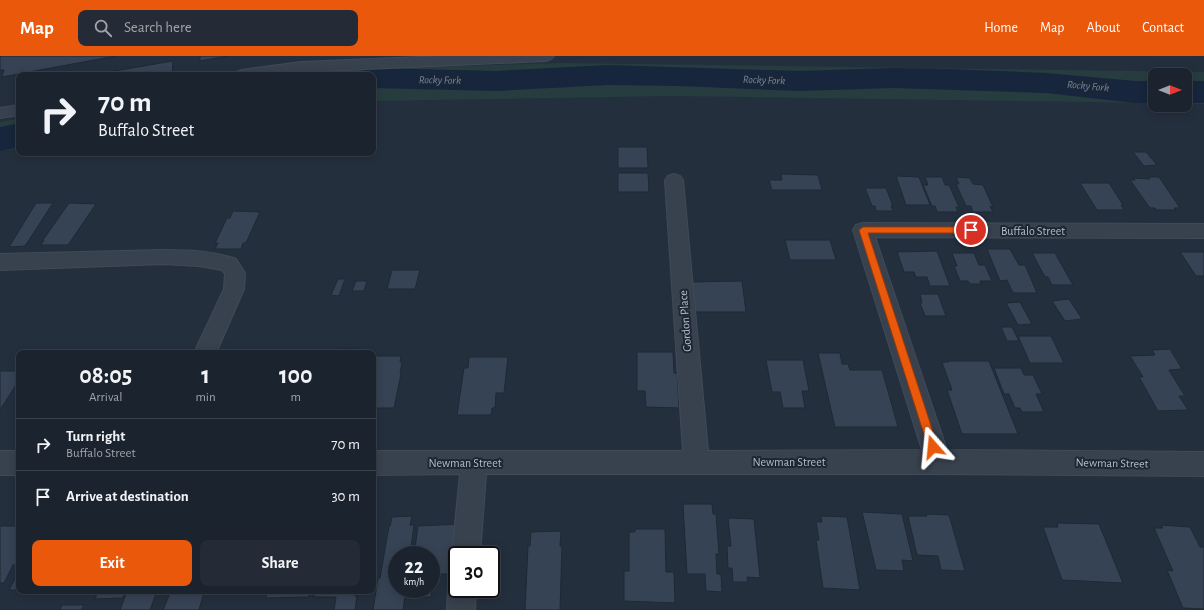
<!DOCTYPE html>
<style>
:root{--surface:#1b232e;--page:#242b36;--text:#f1f3f6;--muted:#a0a4aa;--line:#39404a;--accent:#ea580c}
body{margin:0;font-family:"Alegreya Sans",sans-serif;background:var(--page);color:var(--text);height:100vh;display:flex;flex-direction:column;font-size:15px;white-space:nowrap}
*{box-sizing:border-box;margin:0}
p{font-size:13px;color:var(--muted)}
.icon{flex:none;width:22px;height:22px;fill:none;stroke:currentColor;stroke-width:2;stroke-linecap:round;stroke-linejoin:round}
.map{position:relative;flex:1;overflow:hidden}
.panel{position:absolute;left:16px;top:294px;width:360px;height:244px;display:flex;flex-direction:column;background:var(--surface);border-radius:8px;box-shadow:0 2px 10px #0003,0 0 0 1px var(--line)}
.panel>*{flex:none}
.banner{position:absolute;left:16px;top:16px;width:360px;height:84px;border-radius:8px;box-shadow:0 2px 10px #0003,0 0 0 1px var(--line);background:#1b232e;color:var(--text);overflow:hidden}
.needle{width:26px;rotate:90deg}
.fabs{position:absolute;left:1148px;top:12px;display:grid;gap:8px}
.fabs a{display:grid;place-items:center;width:44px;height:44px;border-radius:8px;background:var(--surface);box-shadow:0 2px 10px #0003,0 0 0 1px var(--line);font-size:20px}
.speed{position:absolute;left:388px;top:490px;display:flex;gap:8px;font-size:20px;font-weight:700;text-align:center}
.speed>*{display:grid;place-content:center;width:52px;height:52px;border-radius:50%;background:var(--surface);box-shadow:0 2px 10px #0003,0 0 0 1px var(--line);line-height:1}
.speed small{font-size:10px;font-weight:400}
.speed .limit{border:2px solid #111;border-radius:6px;background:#fff;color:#111}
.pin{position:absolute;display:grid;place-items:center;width:34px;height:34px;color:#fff;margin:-17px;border:2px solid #fff;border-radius:50%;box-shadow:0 1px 4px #0007}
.me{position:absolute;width:44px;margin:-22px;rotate:342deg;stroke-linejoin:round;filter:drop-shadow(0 0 3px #0008)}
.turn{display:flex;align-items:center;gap:14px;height:84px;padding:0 16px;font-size:18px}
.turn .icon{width:52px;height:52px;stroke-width:2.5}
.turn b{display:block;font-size:28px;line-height:34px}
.eta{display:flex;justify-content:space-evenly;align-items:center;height:68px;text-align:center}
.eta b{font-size:24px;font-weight:700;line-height:28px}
.cta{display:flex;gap:8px;margin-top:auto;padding:8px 16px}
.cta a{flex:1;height:46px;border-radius:8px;background:var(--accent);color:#fff;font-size:16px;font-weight:700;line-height:46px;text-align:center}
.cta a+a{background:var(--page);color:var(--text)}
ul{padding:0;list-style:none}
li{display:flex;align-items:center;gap:12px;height:52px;padding:0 16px;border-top:1px solid var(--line)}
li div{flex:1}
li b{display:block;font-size:15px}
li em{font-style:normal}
header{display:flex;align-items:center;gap:24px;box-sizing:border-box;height:56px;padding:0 20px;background:var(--accent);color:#fff}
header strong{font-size:19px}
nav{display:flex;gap:22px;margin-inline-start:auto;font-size:14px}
.search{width:280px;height:36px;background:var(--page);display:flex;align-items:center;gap:10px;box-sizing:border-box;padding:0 14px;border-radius:8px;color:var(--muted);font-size:15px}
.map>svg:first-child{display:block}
.green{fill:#263c3f}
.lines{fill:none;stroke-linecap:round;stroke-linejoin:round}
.river{fill:#17263c;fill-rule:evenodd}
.building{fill:#364354;stroke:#1f2835}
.minor-casing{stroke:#414a57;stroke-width:2}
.minor{fill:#38414e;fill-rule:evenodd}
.route{fill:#ea580c;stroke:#983908}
.labels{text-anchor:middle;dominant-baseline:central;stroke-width:4;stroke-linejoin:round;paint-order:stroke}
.far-water-label{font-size:11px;font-style:italic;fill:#6d86a8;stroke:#1d2633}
.street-label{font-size:12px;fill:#b4bcc9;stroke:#1d2633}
</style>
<header>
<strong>Map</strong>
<div class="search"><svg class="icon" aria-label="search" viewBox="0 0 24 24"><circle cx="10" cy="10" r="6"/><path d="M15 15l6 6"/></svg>Search here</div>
<nav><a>Home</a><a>Map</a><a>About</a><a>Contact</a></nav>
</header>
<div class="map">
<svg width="1204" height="554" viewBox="0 0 1204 554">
<rect width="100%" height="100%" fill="#242f3e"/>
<path class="green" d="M 563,7 L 1204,16 L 1204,48 L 1185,48 L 1185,19 L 1155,19 L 1155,47 L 671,40 L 373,45 L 373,19 L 296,19 L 359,13 Z
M 19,63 L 19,92 L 0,95 L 0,66 Z"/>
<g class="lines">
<path class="river" d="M 608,9 L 799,15 L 894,12 L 947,13 L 1046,17 L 1135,25 L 1155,25 L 1155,47 L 1135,47 L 1046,37 L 894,32 L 799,35 L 678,30 L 608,29 L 496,35 L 373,32 L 373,19 L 358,19 L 361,15 L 373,12 L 496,15 Z
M 1185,25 L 1204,25 L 1204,47 L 1185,47 Z
M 19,67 L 19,91 L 0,95 L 0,71 Z"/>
</g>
<path class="building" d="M 0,0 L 116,0 L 2,21 L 4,14 L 0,14 Z
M 200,0 L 228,0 L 200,5 Z
M 173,5 L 172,19 L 113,19 L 114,15 Z
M 618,91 L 647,91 L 648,112 L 618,112 Z
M 1133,96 L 1146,96 L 1157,109 L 1144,110 Z
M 618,117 L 648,117 L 649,136 L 618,136 Z
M 781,118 L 818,119 L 822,134 L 772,134 L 769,124 L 782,124 Z
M 896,120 L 919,121 L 930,149 L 906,149 Z
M 925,121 L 942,121 L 945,129 L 949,129 L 959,151 L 956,151 L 958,156 L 937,156 L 935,150 L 932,150 L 923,129 L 928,129 Z
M 956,121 L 970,122 L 973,128 L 983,129 L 993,151 L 990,150 L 993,156 L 973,156 L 971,150 L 966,150 L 956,128 L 959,128 Z
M 1148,121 L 1159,121 L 1180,152 L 1174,152 L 1176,154 L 1157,154 L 1155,152 L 1150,152 L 1130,124 L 1135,124 L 1134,122 L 1150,123 Z
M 1080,127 L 1109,127 L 1123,149 L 1121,149 L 1124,154 L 1097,154 Z
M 865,132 L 886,132 L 893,150 L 891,150 L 893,155 L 876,155 L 875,150 L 872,150 Z
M 36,147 L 53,147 L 25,190 L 9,191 Z
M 69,147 L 96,148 L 68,189 L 41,189 L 44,184 L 43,184 Z
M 233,155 L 260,156 L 246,187 L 243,187 L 241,193 L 215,193 L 218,187 L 215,187 L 227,162 L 230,162 Z
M 785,184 L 830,184 L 836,204 L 790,204 Z
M 987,193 L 1010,193 L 1019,209 L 1025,209 L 1037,237 L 1013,237 L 1007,224 L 1000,225 Z
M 937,195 L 950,230 L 930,230 L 927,221 L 916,221 L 914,216 L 904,216 L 897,196 Z
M 1180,196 L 1204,196 L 1204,220 L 1196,220 Z
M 952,197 L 974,197 L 979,209 L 985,209 L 992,225 L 980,225 L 981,228 L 970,228 L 968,225 L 960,225 L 954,210 L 957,210 Z
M 1032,197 L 1055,197 L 1073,229 L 1052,229 L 1048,221 L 1045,221 Z
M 392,214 L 420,214 L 415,233 L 387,233 Z
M 338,223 L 345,223 L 339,240 L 331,239 Z
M 356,225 L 367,225 L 364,235 L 352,235 Z
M 742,225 L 746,256 L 694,256 L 691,226 Z
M 920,238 L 938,238 L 946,260 L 925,260 L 920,247 L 922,247 Z
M 1069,243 L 1082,263 L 1065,265 L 1052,245 Z
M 1020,246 L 1032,268 L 1018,269 L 1006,247 Z
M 1001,271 L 1012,271 L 1019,285 L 1007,285 Z
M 1018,280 L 1051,280 L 1064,307 L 1030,307 Z
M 337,293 L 359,293 L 358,297 L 336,297 Z
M 1170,293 L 1182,313 L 1169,314 L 1185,340 L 1179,340 L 1188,354 L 1158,355 L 1139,321 L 1143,321 L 1130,300 L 1155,299 L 1152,294 Z
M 637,296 L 673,296 L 674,317 L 677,317 L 679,352 L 646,351 L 645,335 L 637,335 Z
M 818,297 L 840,297 L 842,308 L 848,308 L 850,314 L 882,314 L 898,371 L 835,371 Z
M 376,300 L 401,300 L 400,306 L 402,306 L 400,318 L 401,318 L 394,352 L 373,352 L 373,311 Z
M 469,301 L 508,301 L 504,337 L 496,337 L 495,352 L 492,352 L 491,359 L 457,359 L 464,312 L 468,312 Z
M 766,304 L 803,304 L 809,335 L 802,335 L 805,352 L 783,352 L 780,336 L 772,336 Z
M 948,305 L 989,305 L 1018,378 L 962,378 L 947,334 L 952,334 L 942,306 L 949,306 Z
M 994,312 L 1021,312 L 1024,319 L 1033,319 L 1042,338 L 1036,338 L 1044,356 L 1022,356 L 1020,352 L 1015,352 L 1009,338 L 1004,338 Z
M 0,315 L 19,315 L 19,322 L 16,326 L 18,326 L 0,354 Z
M 683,448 L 712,448 L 713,458 L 716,458 L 719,498 L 716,498 L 717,518 L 721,518 L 722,536 L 706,535 L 705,518 L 687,518 Z
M 862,456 L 902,458 L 913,505 L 902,504 L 904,515 L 876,514 Z
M 926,458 L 949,459 L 965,515 L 941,514 L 938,500 L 917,499 L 908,460 L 927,460 Z
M 412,460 L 410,469 L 414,469 L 410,499 L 397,499 L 397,533 L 406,533 L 403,554 L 373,554 L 378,522 L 380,522 L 389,470 L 390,470 L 392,461 Z
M 821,460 L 847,461 L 860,534 L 823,532 L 816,484 L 819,484 L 816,466 L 822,466 Z
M 728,462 L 754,463 L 760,522 L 747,521 L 748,526 L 733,526 L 732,512 L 728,512 L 727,490 L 731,490 Z
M 1057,467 L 1099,468 L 1123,527 L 1062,524 L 1043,471 L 1058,471 Z
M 462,468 L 456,518 L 434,518 L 431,541 L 406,541 L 407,533 L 431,533 L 431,499 L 414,499 L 418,470 Z
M 1161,469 L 1190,471 L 1200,491 L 1204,491 L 1204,553 L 1183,552 L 1167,514 L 1173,515 L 1154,472 L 1163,472 Z
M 0,470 L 17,470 L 16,473 L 19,473 L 19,501 L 16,509 L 13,509 L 4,527 L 0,527 Z
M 635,473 L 665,473 L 666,516 L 674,516 L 675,547 L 624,545 L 624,515 L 629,515 L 629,476 L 635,476 Z
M 561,475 L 560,490 L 562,490 L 560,554 L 525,554 L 528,490 L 530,490 L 531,476 Z
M 19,515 L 19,534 L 9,534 Z
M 98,535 L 126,535 L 123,542 L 95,543 Z
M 127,535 L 157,535 L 150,554 L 120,554 Z
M 166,535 L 208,535 L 208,536 L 204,536 L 199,554 L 163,554 L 170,537 L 165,537 Z
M 267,535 L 310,535 L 309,541 L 266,542 Z
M 315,535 L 356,535 L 355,540 L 357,540 L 355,554 L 334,554 L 336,541 L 314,541 Z
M 62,549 L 84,549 L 81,554 L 60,554 Z"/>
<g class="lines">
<defs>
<path id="minor" d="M 443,0 L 554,0 L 551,3 L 546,5 L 301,16 L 277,19 L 234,19 L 236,16 L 242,14 L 301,6 Z
M 19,49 L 19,59 L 0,62 L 0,52 Z
M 674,118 L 680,120 L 683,124 L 708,395 L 922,394 L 853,174 L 856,169 L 863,167 L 1204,168 L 1204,182 L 875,181 L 947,394 L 1204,396 L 1204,420 L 938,418 L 486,418 L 480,499 L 457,499 L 456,509 L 452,499 L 460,418 L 373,419 L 373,395 L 683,395 L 665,124 L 668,120 Z
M 164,194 C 189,194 212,195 236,203 L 245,217 L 244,233 L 216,297 L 194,297 L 224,233 L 225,218 L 222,214 L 199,210 L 164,208 L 0,214 L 0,198 Z
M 0,395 L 19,395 L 19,419 L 0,419 Z
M 457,521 L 457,533 L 476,533 L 475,554 L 447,554 L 448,533 L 452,523 Z"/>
</defs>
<use href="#minor" class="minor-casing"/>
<use href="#minor" class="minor"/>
</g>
<path class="route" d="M 863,171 L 971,171 L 975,174 L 971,177 L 868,177 L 938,391 L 937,395 L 933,396 L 929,395 L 928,391 L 859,174 Z"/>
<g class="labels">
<g class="far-water-label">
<text transform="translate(440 24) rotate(1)">Rocky Fork</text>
<text transform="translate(764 24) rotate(2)">Rocky Fork</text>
<text transform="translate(1088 30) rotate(5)">Rocky Fork</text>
</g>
<g class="street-label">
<text x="1033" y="175">Buffalo Street</text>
<text transform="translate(685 265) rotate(-94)">Gordon Place</text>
<text x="789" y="406">Newman Street</text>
<text x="465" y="407">Newman Street</text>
<text transform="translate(1112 407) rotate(1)">Newman Street</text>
</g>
</g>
</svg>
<div class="fabs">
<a><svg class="needle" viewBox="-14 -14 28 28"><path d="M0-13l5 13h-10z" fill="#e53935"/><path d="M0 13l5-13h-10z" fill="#a0a4aa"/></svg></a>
</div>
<div class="speed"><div>22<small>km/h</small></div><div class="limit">30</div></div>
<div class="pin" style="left:971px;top:174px;background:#d93025"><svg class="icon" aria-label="arrive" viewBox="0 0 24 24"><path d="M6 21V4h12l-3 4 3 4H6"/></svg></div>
<svg class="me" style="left:933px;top:391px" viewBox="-20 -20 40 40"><path d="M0-17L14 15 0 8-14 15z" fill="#ea580c" stroke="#fff" stroke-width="4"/></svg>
<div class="banner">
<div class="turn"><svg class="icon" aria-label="right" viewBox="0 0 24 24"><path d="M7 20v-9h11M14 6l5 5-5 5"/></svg><div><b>70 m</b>Buffalo Street</div></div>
</div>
<section class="panel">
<div class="eta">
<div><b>08:05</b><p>Arrival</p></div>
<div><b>1</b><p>min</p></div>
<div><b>100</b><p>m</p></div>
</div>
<ul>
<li><svg class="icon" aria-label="right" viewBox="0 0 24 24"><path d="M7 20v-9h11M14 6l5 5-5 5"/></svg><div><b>Turn right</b><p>Buffalo Street</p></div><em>70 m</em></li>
<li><svg class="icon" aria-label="arrive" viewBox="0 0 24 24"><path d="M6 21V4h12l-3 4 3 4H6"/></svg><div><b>Arrive at destination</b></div><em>30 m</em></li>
</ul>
<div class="cta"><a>Exit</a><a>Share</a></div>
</section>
</div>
